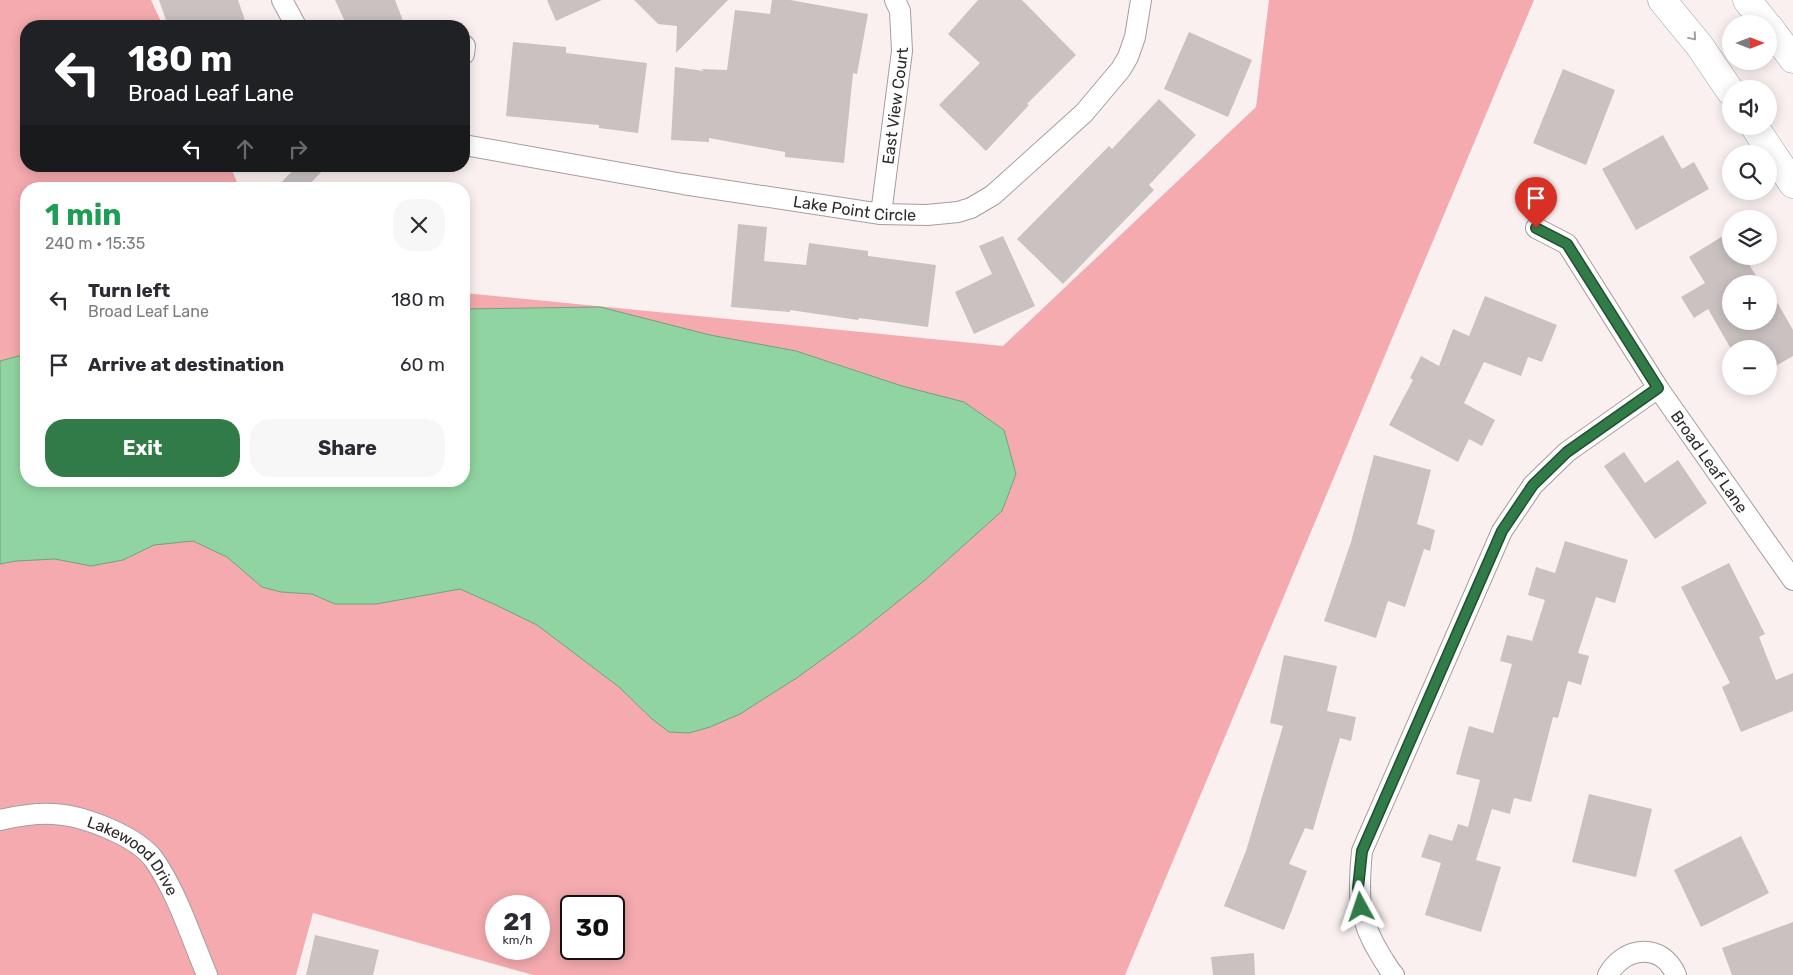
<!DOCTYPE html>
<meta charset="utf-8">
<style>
:root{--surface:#fff;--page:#f7f7f7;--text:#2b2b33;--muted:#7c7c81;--accent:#317b48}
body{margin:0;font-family:Rubik,sans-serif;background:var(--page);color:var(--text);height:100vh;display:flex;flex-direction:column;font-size:19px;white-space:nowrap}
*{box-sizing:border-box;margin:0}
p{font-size:16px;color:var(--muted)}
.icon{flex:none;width:28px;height:28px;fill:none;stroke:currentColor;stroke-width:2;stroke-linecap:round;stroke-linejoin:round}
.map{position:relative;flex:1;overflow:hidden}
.side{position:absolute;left:20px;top:182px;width:450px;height:305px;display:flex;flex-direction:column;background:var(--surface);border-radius:20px;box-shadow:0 2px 12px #0003}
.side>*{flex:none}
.banner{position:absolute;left:20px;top:20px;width:450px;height:152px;border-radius:20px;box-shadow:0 2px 12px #0003;background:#202124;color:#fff;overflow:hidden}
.needle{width:32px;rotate:90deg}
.tools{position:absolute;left:1722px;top:15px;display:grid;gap:10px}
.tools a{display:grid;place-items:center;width:55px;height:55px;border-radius:50%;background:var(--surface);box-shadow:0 2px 12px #0003;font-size:25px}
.speed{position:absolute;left:485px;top:895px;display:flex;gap:10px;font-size:25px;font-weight:700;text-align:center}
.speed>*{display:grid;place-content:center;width:65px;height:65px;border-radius:50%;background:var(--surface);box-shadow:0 2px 12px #0003;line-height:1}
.speed small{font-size:12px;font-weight:400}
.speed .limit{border:2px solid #111;border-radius:8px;background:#fff;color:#111}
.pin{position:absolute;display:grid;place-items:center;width:42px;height:42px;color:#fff;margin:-51px -21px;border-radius:50% 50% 50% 0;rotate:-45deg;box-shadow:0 0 5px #0007}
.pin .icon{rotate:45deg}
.me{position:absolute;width:55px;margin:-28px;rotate:355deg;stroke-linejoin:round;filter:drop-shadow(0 0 4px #0008)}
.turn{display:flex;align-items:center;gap:18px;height:105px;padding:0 25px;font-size:22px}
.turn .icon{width:65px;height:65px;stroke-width:2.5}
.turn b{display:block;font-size:35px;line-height:42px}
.lanes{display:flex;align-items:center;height:48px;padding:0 25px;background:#0003;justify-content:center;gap:25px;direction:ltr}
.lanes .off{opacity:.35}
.round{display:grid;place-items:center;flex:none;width:52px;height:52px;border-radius:20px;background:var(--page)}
.head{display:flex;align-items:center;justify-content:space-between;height:85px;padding:0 25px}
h1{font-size:30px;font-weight:700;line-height:38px;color:#1e9e55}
.cta{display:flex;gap:10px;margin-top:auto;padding:10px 25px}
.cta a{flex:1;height:58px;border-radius:20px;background:var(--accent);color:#fff;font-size:20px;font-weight:700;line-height:58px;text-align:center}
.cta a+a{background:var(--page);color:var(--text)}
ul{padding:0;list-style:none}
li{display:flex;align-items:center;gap:15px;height:65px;padding:0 25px}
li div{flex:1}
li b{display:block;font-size:19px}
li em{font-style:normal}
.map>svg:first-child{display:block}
.green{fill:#f4aaae;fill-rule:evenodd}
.water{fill:#90d5a1;stroke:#72a27d}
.building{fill:#cac1c1}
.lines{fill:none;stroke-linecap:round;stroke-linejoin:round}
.street-casing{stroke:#a69d9d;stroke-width:22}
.secondary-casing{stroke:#a69d9d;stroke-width:29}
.street{stroke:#fff;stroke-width:20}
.secondary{stroke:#fff;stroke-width:28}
.oneway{stroke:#a09f9f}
.route-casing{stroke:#20502f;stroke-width:12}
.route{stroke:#317b48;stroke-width:9}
.labels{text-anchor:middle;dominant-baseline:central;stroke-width:4.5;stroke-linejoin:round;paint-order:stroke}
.street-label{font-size:16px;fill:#2d2a2a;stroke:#faf0f0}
</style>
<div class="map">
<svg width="1793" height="975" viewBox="0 0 1793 975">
<rect width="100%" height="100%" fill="#faf0f0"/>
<path class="green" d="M 0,0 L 151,0 L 163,26 L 26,26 L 26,166 L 230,166 L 240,189 L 26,189 L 26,481 L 464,481 L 464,293 L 1003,346 L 1256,107 L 1269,0 L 1534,0 L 1125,975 L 533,975 L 313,913 L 296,975 L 0,975 ZM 496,906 L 539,906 L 539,949 L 496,949 ZM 571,906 L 614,906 L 614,949 L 571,949 Z"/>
<path class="water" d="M 600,307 L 710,335 L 796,351 L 902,386 L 964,402 L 1004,430 L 1016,474 L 1002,511 L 925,580 L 856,635 L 798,677 L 740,714 L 710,727 L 689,733 L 669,732 L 652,719 L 619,687 L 537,625 L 496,605 L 460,589 L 376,604 L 335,604 L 312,594 L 281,592 L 262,587 L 227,557 L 193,541 L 154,545 L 123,560 L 91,566 L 55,559 L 16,561 L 0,564 L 0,361 L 26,354 L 26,481 L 464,481 L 464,309 Z"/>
<path class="building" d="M 159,0 L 238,0 L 247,26 L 168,26 Z
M 335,0 L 395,0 L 405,26 L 347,26 Z
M 547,0 L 602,0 L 556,21 Z
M 634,0 L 728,0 L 676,53 L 677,26 L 658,24 Z
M 772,0 L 790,0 L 868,14 L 857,74 L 853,73 L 844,163 L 785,157 L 785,152 L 709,138 L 709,142 L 671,140 L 675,67 L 704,71 L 701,69 L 727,70 L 735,10 L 770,14 Z
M 978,0 L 1022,0 L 1076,55 L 1027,104 L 1029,105 L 986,151 L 939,105 L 980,63 L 948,34 Z
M 1189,32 L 1252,60 L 1228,117 L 1164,89 Z
M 513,42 L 566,47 L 566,53 L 647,63 L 638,133 L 599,128 L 599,125 L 506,116 Z
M 1563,69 L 1615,90 L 1586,165 L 1533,143 Z
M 1159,99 L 1196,135 L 1149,185 L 1154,190 L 1063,284 L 1017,239 L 1109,146 L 1112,149 Z
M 1663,135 L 1682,169 L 1694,162 L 1709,189 L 1636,230 L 1602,169 Z
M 297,166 L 327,166 L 305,189 L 275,189 Z
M 738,224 L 767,227 L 764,261 L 806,265 L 809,243 L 868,251 L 868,256 L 936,265 L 928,327 L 859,318 L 858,320 L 790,310 L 790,312 L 731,307 Z
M 1731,231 L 1731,256 L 1744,256 L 1761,284 L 1731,284 L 1731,321 L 1769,321 L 1769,288 L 1793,330 L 1793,356 L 1769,370 L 1769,349 L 1731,349 L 1708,309 L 1694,318 L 1681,297 L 1705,283 L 1689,257 Z
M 1003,236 L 1035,306 L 974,334 L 955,292 L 992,274 L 979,246 Z
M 1485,296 L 1557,325 L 1542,362 L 1528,357 L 1521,376 L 1484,362 L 1464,403 L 1495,420 L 1482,446 L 1469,439 L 1458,462 L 1389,425 L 1413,380 L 1410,378 L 1421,356 L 1439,366 L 1453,329 L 1469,336 Z
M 1624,452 L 1645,483 L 1678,460 L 1707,503 L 1655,539 L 1604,466 Z
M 1374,455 L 1431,470 L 1417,524 L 1435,530 L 1430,551 L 1424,549 L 1405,607 L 1388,601 L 1376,638 L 1324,621 L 1351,542 Z
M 1565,541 L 1628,560 L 1615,603 L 1596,597 L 1578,653 L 1589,656 L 1581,685 L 1568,681 L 1558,718 L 1553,717 L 1531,802 L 1514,798 L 1510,814 L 1492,809 L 1476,860 L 1501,867 L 1481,932 L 1425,915 L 1441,863 L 1421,857 L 1429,834 L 1452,841 L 1458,824 L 1468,827 L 1480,780 L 1456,774 L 1469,726 L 1493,733 L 1512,664 L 1500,661 L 1507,635 L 1532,641 L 1545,600 L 1528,595 L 1536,567 L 1555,573 Z
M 1729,563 L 1765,634 L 1759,637 L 1776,680 L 1793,673 L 1793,711 L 1741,732 L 1722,687 L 1730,683 L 1681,587 Z
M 1284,655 L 1337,666 L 1327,711 L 1356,717 L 1351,741 L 1340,738 L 1313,830 L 1305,828 L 1289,864 L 1307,871 L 1284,930 L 1224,906 L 1246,851 L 1283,726 L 1270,723 Z
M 1589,794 L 1652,809 L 1636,877 L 1572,862 Z
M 1741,836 L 1769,893 L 1701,927 L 1674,870 Z
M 1793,922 L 1793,975 L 1732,975 L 1722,948 Z
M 315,935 L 379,950 L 373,975 L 306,975 Z
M 1254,953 L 1255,975 L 1213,975 L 1211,957 Z"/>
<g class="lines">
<defs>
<g id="street">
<path d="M 282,0 L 296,26"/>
<path d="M 464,54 L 465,46"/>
<path id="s1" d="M 464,145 L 683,184 L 881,214 L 927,215 L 958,212 L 971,208 L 993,195 L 1084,113 L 1121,69 L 1128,57 L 1135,37 L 1141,0"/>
<path id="s2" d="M 881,214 L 902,51 L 900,11 L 895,0"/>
<path id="s3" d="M 1536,228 L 1567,244 L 1658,388 L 1793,580"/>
<path id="s4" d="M 0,820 C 18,816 35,813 53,814 C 82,815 138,836 155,861 C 178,895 191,937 207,975"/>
<path d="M 1394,975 C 1389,970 1385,962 1381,956 C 1357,918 1358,894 1362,851 L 1502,531 L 1533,485 L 1567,452 L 1658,388"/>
<path d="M 1608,975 C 1624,946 1662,942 1676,975"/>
</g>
<path id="secondary" d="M 1662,0 L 1699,45 L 1731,92
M 1747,0 L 1766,24
M 1769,27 L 1793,59
M 1754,126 L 1793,184"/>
</defs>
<use href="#street" class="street-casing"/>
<use href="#secondary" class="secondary-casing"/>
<use href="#street" class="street"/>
<use href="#secondary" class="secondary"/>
</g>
<defs><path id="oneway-chevron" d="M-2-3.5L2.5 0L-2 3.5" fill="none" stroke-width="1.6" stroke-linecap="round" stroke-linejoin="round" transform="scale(1.25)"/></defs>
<use class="oneway" href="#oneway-chevron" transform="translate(1693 37) rotate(50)"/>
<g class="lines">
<defs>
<path id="route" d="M 1361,907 L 1358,888 L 1362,851 L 1502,531 L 1533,485 L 1567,452 L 1658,388 L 1567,244 L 1536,228"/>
</defs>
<use href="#route" class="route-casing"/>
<use href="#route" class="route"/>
</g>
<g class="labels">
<g class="street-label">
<text stroke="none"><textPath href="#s2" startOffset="109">East View Court</textPath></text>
<text stroke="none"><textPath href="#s1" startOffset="396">Lake Point Circle</textPath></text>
<text stroke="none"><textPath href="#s3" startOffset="295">Broad Leaf Lane</textPath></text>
<text stroke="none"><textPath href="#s4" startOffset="148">Lakewood Drive</textPath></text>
</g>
</g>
</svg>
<div class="tools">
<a><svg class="needle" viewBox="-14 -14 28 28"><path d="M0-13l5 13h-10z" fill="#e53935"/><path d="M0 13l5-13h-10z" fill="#7c7c81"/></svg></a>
<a><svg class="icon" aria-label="sound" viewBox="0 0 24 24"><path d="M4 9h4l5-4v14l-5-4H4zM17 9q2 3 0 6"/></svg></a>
<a><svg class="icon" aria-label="search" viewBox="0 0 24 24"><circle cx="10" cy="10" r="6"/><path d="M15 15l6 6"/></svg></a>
<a><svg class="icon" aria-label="layers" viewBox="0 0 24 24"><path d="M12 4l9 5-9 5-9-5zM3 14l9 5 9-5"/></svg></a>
<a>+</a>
<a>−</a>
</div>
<div class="speed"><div>21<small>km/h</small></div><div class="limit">30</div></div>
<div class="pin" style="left:1536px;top:228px;background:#d93025"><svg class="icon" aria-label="arrive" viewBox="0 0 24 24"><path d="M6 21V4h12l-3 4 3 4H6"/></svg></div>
<svg class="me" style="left:1361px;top:907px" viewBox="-20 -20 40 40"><path d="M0-17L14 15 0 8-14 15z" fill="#317b48" stroke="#fff" stroke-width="4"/></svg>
<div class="banner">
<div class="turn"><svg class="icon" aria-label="left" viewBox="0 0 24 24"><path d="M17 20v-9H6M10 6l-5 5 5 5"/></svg><div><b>180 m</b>Broad Leaf Lane</div></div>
<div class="lanes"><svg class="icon" aria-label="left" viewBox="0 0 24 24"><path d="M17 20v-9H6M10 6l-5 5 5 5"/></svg><svg class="icon off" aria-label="ahead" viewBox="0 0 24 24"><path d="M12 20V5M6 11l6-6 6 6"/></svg><svg class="icon off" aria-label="right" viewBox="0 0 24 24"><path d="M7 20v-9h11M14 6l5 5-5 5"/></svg></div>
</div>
<section class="side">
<div class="head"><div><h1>1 min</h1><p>240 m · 15:35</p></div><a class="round"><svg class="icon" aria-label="close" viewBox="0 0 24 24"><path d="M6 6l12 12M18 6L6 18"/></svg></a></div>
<ul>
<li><svg class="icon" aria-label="left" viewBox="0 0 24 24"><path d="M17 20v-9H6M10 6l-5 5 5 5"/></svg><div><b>Turn left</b><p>Broad Leaf Lane</p></div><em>180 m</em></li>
<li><svg class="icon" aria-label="arrive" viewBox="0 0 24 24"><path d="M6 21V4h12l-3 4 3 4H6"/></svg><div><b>Arrive at destination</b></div><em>60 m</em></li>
</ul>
<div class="cta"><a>Exit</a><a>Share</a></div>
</section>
</div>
